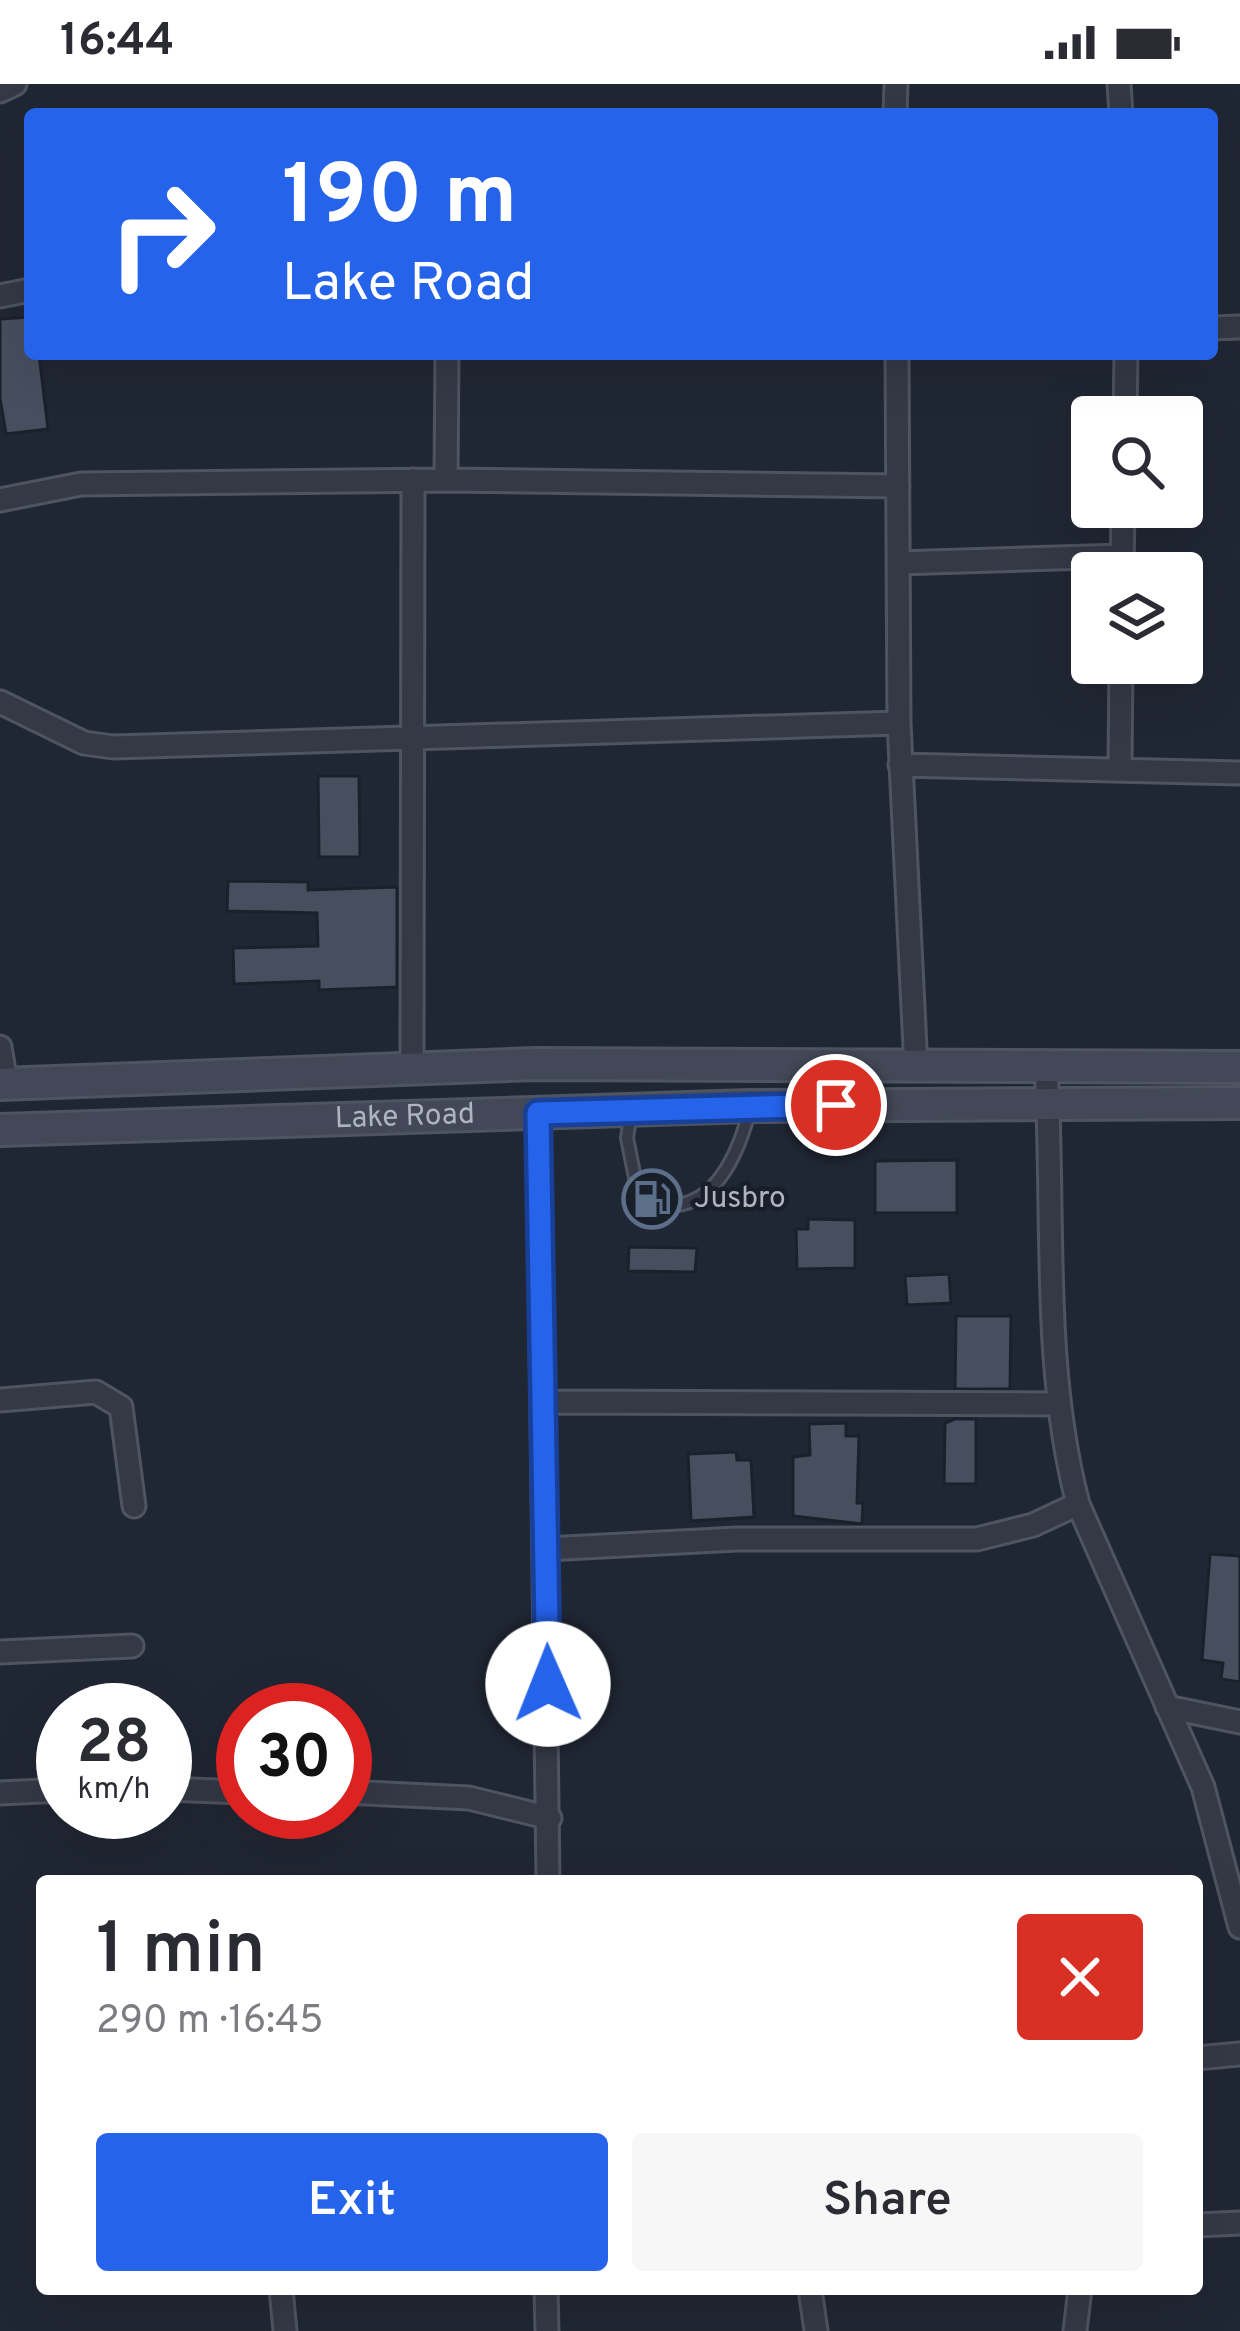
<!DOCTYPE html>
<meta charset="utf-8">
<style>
:root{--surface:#fff;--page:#f7f7f7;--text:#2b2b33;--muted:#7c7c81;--accent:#2563eb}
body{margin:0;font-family:Overpass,sans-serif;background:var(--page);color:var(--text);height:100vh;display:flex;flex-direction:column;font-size:45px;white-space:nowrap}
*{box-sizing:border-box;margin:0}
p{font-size:39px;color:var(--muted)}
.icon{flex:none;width:66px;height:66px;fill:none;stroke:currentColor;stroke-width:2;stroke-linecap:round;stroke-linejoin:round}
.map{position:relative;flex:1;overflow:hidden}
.details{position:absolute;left:36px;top:1791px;width:1167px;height:420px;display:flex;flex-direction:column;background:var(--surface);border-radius:12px;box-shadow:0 12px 48px #0002}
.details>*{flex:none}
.banner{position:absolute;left:24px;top:24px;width:1194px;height:252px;border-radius:12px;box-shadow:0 12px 48px #0002;background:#2563eb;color:#fff;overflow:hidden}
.controls{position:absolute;left:1071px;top:312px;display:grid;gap:24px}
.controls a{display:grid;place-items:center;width:132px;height:132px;border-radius:12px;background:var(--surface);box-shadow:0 12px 48px #0002;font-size:60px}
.speed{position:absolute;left:36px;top:1599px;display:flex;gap:24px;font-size:60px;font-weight:700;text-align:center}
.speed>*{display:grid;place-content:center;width:156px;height:156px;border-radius:50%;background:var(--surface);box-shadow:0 12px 48px #0002;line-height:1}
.speed small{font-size:30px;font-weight:400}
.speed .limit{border:18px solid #d22;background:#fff;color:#111}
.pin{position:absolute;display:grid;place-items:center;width:102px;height:102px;color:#fff;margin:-51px;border:6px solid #fff;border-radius:50%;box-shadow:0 3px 12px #0007}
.me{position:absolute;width:132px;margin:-66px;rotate:359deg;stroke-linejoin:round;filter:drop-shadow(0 0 9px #0008)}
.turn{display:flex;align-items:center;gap:42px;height:252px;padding:0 60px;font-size:54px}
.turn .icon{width:156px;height:156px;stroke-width:2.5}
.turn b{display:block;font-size:84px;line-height:102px}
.round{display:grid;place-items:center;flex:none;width:126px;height:126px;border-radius:12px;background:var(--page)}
.overview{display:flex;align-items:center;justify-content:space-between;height:204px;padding:0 60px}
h1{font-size:72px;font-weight:600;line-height:90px}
.cta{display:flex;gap:24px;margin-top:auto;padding:24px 60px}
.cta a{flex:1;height:138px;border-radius:12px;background:var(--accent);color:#fff;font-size:48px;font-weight:600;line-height:138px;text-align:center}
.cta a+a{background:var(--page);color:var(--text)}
.status{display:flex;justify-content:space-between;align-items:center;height:84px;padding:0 60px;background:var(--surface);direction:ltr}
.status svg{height:33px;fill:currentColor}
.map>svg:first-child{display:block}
.building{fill:#474e5e;stroke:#1b212b;stroke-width:3}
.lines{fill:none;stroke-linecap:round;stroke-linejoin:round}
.service-casing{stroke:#4e5460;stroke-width:16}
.minor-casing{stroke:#4e5460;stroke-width:27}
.secondary-casing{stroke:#4e5460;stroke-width:36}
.service{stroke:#343945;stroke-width:10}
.minor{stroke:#343945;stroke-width:21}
.secondary{stroke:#424857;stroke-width:30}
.route-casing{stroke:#184099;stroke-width:30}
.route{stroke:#2563eb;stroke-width:21}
.labels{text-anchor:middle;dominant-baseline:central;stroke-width:9;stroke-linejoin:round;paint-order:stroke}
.street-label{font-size:30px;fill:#aeb4c2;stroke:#191f29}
.poi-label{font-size:30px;fill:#aeb4c2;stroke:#191f29;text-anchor:start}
</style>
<div class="status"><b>16:44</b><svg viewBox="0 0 49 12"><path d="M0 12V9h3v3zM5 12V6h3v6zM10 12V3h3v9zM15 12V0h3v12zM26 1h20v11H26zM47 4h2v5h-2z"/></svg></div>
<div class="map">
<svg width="1240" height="2247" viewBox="0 0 1240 2247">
<rect width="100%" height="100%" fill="#202734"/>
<path class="building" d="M 30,233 L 30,270 L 39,270 L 48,345 L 6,350 L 0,314 L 0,235 Z
M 318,692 L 359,692 L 360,773 L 319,773 Z
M 228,797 L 308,798 L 308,806 L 397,803 L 397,903 L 319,906 L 319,897 L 234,900 L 233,864 L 318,862 L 317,829 L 227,827 Z
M 957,1076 L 957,1129 L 875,1129 L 875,1077 Z
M 808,1135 L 855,1136 L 855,1184 L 797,1185 L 796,1145 L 808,1145 Z
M 629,1163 L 697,1164 L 695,1188 L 628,1187 Z
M 949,1190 L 951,1219 L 907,1221 L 905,1192 Z
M 956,1232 L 1011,1232 L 1010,1305 L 955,1305 Z
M 955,1335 L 976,1335 L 976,1400 L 944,1400 L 945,1339 Z
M 846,1339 L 846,1352 L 859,1352 L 857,1419 L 863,1419 L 862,1440 L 793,1432 L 793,1373 L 810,1371 L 809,1340 Z
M 736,1368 L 737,1376 L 751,1376 L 754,1433 L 691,1437 L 688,1370 Z
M 1210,1470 L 1240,1472 L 1240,1598 L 1221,1595 L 1223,1579 L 1202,1576 Z"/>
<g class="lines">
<defs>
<path id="service" d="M 631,1027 L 627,1054 L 639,1114 C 706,1143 736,1079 750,1025"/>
<path id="minor" d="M 1119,0 L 1121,30
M 0,7 L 15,0
M 895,30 L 896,0
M 0,212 L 30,206
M 1212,244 L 1240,243
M 897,270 L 899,639 L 916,984
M 1125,333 L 1126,270
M 446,396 L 447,270
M 0,416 L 81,400 L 446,396 L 898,402
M 898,479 L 1122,472
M 1122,489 L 1123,423
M 0,618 L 84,659 L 113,663 L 899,639
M 900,681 L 1240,689
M 1120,683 L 1121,579
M 0,963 L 6,999
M 1046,983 C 1055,1129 1041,1278 1078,1420 L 1203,1703 L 1240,1843
M 412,984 L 413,396
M 538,1029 L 548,1797
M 0,1316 L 96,1308 L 121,1323 L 134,1422
M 545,1318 L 1058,1320
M 546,1465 L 737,1455 L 977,1455 L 1033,1441 L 1078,1420
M 0,1568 L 132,1562
M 1167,1623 L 1240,1638
M 165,1705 L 243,1708
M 345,1708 L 469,1714 L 550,1734
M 0,1709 L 63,1706
M 1197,1974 L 1240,1970
M 1197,2141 L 1240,2139
M 281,2205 L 285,2247
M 546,2205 L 547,2247
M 810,2205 L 816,2247
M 1075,2247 L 1080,2205"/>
<g id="secondary">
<path d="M 0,1000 L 535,980 L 1240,983"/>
<path id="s1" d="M 0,1046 L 750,1022 L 1240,1019"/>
</g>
</defs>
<use href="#service" class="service-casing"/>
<use href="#minor" class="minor-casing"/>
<use href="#secondary" class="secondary-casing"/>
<use href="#service" class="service"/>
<use href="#minor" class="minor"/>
<use href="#secondary" class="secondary"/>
</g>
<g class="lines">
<defs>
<path id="route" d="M 548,1600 L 538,1029 L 836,1021"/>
</defs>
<use href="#route" class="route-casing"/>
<use href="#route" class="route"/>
</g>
<defs>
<symbol id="fuel-ring" viewBox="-11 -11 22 22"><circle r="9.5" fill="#191f29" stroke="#5c6f8a" stroke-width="1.5"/><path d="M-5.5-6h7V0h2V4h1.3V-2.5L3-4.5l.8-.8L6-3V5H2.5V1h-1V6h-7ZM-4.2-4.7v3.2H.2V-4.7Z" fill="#5c6f8a"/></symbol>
</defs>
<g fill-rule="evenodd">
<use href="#fuel-ring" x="619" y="1082" width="66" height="66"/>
</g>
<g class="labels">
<g class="street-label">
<text stroke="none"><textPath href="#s1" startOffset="405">Lake Road</textPath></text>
</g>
<g class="poi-label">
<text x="694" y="1115">Jusbro</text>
</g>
</g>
</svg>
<div class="controls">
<a><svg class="icon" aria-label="search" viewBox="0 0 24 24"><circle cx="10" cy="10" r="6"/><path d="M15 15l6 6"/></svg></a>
<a><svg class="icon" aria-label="layers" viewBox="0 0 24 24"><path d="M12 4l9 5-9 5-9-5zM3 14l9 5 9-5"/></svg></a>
</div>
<div class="speed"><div>28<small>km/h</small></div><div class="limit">30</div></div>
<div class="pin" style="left:836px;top:1021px;background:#d93025"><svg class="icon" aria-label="arrive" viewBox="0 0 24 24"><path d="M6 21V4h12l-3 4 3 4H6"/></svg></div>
<svg class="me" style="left:548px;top:1600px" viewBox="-20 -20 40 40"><circle r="19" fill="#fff"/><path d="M0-13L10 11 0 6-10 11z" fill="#2563eb"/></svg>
<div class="banner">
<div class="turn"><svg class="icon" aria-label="right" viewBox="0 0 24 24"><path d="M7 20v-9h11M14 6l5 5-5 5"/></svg><div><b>190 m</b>Lake Road</div></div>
</div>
<section class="details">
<div class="overview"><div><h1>1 min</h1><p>290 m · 16:45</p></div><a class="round" style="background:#d93025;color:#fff"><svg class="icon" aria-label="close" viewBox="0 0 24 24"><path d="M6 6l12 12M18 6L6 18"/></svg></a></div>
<div class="cta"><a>Exit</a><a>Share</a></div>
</section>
</div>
